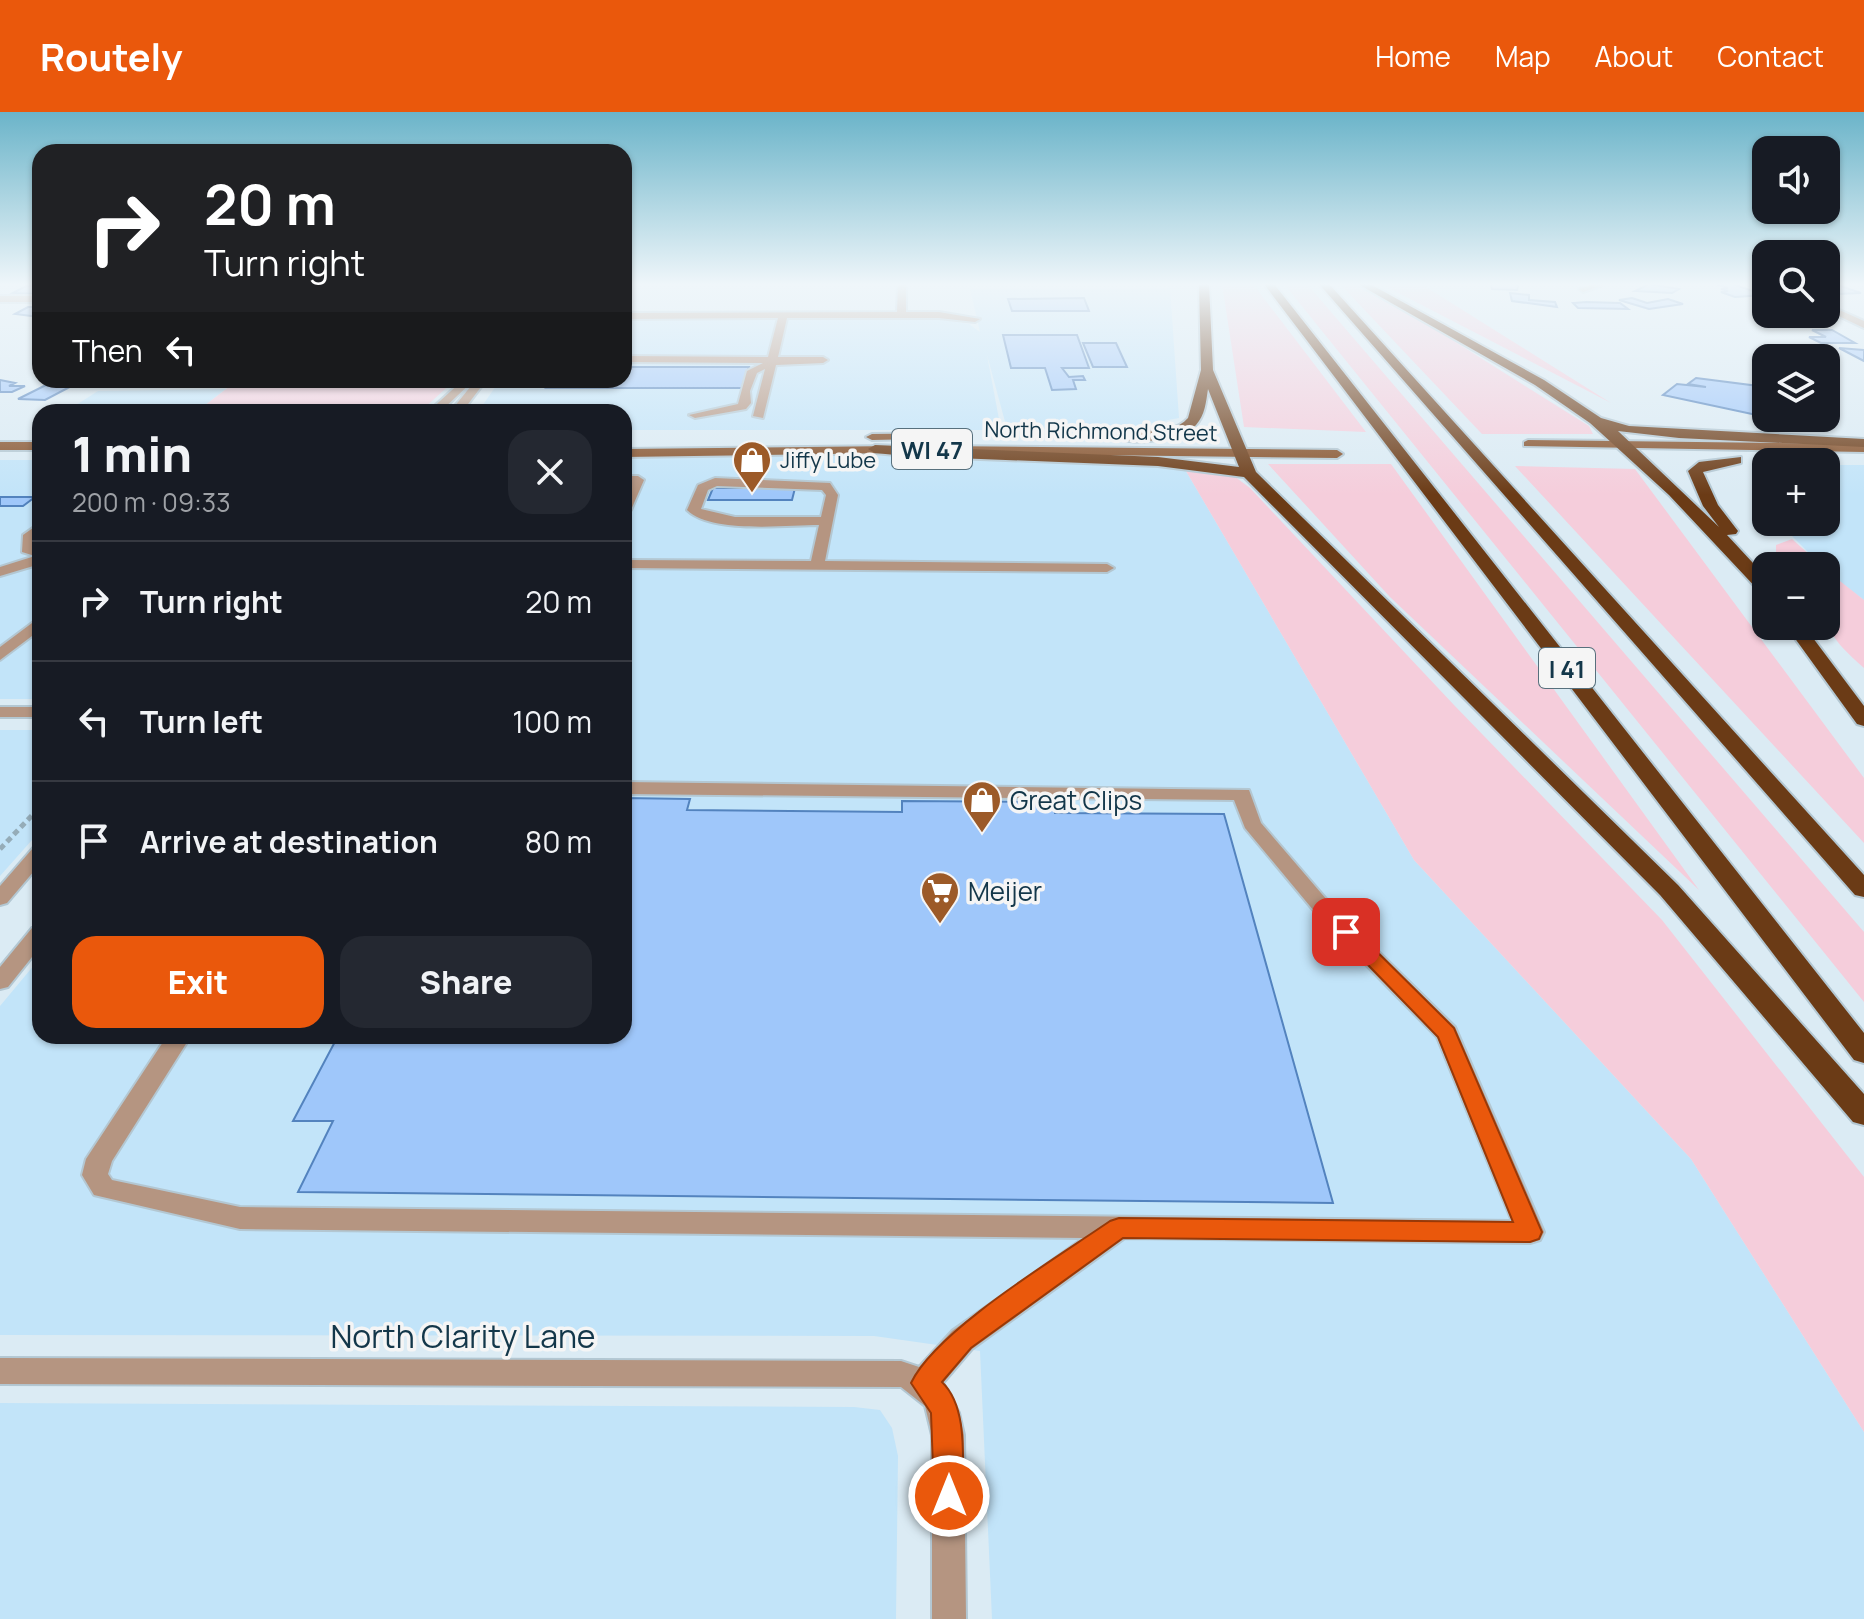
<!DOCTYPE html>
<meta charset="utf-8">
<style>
:root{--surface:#171b24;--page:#242831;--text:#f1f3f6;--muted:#9ea1a6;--line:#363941;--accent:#ea580c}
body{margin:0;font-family:Manrope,sans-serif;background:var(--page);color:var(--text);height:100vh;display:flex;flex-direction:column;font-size:30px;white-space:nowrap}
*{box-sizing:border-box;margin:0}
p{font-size:26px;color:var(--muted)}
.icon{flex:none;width:44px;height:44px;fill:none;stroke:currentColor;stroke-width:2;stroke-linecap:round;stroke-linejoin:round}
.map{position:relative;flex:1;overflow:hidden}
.drawer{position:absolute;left:32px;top:292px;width:600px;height:640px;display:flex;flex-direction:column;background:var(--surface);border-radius:24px;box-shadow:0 2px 6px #0004}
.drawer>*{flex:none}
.top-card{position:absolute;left:32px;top:32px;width:600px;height:244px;border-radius:24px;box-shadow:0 2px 6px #0004;background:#202124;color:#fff;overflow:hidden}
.tools{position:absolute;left:1752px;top:24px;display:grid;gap:16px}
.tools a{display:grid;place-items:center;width:88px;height:88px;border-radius:16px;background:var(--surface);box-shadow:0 2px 6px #0004;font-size:40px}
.pin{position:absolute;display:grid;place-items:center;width:68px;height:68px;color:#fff;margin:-34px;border-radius:16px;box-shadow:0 4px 12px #0006}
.me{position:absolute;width:88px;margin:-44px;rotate:0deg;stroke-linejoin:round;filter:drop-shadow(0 0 6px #0008)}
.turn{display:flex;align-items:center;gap:28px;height:168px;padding:0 40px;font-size:36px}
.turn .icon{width:104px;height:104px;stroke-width:2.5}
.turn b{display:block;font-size:56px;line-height:68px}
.then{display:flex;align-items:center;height:76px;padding:0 40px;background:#0003;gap:16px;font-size:30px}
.round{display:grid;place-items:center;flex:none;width:84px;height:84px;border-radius:24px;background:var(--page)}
.head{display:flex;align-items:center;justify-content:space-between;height:136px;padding:0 40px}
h1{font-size:48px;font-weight:800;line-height:60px}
.primary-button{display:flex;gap:16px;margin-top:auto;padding:16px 40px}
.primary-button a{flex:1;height:92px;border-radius:24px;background:var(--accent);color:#fff;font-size:32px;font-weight:800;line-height:92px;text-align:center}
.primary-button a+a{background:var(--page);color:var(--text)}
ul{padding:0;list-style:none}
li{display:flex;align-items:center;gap:24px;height:120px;padding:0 40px;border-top:2px solid var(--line)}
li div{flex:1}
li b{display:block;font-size:30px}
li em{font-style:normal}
header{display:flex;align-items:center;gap:48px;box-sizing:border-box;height:112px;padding:0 40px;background:var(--accent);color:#fff}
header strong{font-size:38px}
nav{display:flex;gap:44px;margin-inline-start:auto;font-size:28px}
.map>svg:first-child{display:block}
.built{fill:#c2e4f9}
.green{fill:#f5cddb}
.building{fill:#9fc7fa;stroke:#5383be;stroke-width:2}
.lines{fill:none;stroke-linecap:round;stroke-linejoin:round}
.minor-casing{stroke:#b3c7d2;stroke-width:4}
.major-casing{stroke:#b3c7d2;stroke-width:4}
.highway-casing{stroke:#b3c7d2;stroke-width:4}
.path{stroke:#95acb8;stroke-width:5;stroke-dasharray:6 4;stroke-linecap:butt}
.minor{fill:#b59581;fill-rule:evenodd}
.major{fill:#855029;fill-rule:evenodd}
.highway{fill:#6b3b16;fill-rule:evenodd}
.route{fill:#ea580c;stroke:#983908;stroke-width:2}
.labels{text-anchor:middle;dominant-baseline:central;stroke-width:7;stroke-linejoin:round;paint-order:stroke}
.far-street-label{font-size:22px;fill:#13374a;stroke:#f5f5f5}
.far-poi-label{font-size:22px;fill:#13374a;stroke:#f5f5f5;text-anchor:start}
.shield{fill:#f5f5f5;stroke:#57707d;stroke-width:2}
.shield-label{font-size:24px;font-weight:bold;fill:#13374a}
.poi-label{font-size:26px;fill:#13374a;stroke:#f5f5f5;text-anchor:start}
.near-street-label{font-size:32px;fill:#13374a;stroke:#f5f5f5}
</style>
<header>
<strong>Routely</strong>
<nav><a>Home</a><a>Map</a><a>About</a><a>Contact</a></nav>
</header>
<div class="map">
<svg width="1864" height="1507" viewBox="0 0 1864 1507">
<rect width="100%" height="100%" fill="#dbebf4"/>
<path class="built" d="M 1170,176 L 1179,306 L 1126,316 L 1007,317 L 987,243 L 1001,318 L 624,318 L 624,300 L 478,300 L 500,268 L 624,268 L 624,208 L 934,206 L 969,212 L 980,220 L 970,177 Z
M 226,277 L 196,300 L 65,300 L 98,279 Z
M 624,344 L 924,344 L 1183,354 L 1414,748 L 1691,1047 L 1864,1320 L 1864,1507 L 992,1507 L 980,1239 L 874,1224 L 0,1223 L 0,894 L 40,846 L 40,924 L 624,924 Z
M 0,348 L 40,348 L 40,587 L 0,587 Z
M 1826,353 L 1864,353 L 1864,488 L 1831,463 L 1778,410 L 1826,410 Z
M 0,618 L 40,618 L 40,719 L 0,764 Z
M 0,1291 L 854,1295 L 880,1298 L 892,1316 L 898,1344 L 896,1507 L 0,1507 Z"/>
<path class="green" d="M 1222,172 L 1253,172 L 1366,320 L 1244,315 Z
M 1284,172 L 1307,172 L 1864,820 L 1864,890 Z
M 1340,172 L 1353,172 L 1441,221 L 1589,314 L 1593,322 L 1482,322 Z
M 1382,172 L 1421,172 L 1611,291 L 1391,177 Z
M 238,268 L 455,268 L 420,300 L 196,300 Z
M 1268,352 L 1391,352 L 1699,778 L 1390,485 Z
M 1183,354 L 1230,361 L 1250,376 L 1454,593 L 1662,808 L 1864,1065 L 1864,1320 L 1691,1047 L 1414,748 Z
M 1515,354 L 1635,357 L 1864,666 L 1864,731 Z
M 1792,427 L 1822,454 L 1780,454 L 1776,449 L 1776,433 Z
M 1826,458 L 1864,488 L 1864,556 C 1820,517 1826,514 1826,458 Z"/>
<path class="building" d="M 1491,172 L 1517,172 L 1518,174 L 1517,178 L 1492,177 Z
M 1649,172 L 1679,177 L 1672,181 L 1635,179 Z
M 1715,172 L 1733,172 L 1764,183 L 1735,185 L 1721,180 L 1728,179 L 1721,177 L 1728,176 Z
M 1837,172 L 1849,177 L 1861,181 L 1836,182 L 1826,177 L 1826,173 Z
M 26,174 L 40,174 L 40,182 L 13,181 Z
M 1510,181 L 1529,183 L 1529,188 L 1555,190 L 1557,195 L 1512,189 Z
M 1084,186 L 1089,199 L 1012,199 L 1008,187 Z
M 1632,186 L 1647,191 L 1668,187 L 1683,192 L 1649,197 L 1619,188 Z
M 1586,190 L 1620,191 L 1628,197 L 1578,196 L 1573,191 Z
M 28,195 L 40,195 L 40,205 L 15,202 Z
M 1777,202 L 1797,202 L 1825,215 L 1803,215 Z
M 1812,218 L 1832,218 L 1855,231 L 1821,231 L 1809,225 L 1826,225 Z
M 1003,223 L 1077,223 L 1089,256 L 1062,256 L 1069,265 L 1083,264 L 1085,268 L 1073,268 L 1076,277 L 1052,278 L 1045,256 L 1011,256 Z
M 1083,231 L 1116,231 L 1127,255 L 1093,255 Z
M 1839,236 L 1864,238 L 1864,249 Z
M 631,255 L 749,255 L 742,276 L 546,276 L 552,268 L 624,268 L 624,257 Z
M 1696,266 L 1766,275 L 1766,305 L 1663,283 L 1677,272 L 1706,275 L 1688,272 Z
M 0,268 L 15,271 L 9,274 L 25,274 L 12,280 L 0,280 Z
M 56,268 L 83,268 L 45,288 L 18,287 Z
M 96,294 L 130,294 L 122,300 L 88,300 Z
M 713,376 L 795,376 L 792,388 L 708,388 Z
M 0,385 L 35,385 L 23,394 L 0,394 Z
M 624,686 L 690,687 L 687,698 L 902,700 L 902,689 L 1054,690 L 1055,701 L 1224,702 L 1333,1091 L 298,1080 L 333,1009 L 293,1009 L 338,924 L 624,924 Z"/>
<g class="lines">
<defs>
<path id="minor" d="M 898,172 L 906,172 L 906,200 L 939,200 L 980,207 L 975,210 L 939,206 L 787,206 L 778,245 L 823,245 L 828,248 L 823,251 L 776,253 L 763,306 L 753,304 L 765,257 L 757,261 L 750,279 L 751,291 L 746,297 L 695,306 L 689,303 L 738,292 L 747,259 L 763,251 L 624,250 L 624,244 L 768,245 L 778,206 L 624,207 L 624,201 L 897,200 Z
M 1593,172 L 1606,172 L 1583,180 L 1579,177 Z
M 0,184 L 40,184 L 40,190 L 0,190 Z
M 1826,192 L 1864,209 L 1864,216 L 1826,198 Z
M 463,268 L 474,268 L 440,300 L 428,300 Z
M 475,269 L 484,271 L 462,300 L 450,300 Z
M 624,364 L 638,364 L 644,368 L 631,398 L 624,402 L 624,384 L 630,372 L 624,372 Z
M 715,366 L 830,371 L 838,383 L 825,449 L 1107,452 L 1114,456 L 1107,460 L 624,456 L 624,448 L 811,449 L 819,413 C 785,413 712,422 687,398 L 698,373 ZM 717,374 L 822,378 L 826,383 L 821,405 L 735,405 L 701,397 L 708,378 Z
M 40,411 L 36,436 L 40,436 L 40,452 L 0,464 L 0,455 L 35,444 L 22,440 L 23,423 Z
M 40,505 L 40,518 L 0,548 L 0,535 Z
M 0,595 L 40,595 L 40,605 L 0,605 Z
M 624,670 L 1249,678 L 1261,711 L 1333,795 L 1455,915 L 1544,1120 L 1540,1128 L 1530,1131 L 1125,1126 L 972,1237 L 943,1271 L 959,1301 L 964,1323 L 966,1507 L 932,1507 L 932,1323 L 925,1294 L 901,1275 L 0,1272 L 0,1246 L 901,1249 L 919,1255 L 952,1219 L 1084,1126 L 240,1117 L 94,1083 L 82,1063 L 86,1047 L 167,924 L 191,924 L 112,1049 L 108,1062 L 112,1068 L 240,1095 L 1512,1109 L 1437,925 L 1319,805 L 1245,716 L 1234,688 L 624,682 Z
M 40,734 L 40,752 L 7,791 L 0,793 L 0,774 L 33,736 Z
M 40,814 L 40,835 L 8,875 L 0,877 L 0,855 L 32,816 Z"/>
<path id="major" d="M 960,321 L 966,324 L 964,326 L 872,328 L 866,325 L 872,322 Z
M 1528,328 L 1864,332 L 1864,340 L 1524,334 L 1524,330 Z
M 0,330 L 40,330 L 40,338 L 0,338 Z
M 897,334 L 897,340 L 893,341 L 624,345 L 624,337 Z
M 937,334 L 1337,338 L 1343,342 L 1337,346 L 941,341 L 937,340 Z"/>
<path id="highway" d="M 1199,172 L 1209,172 L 1213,258 L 1256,360 L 1678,773 L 1864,982 L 1864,1013 L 1853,1010 L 1660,783 L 1244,365 L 1158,354 L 906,344 L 875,341 L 868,337 L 875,333 L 1158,345 L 1239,355 L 1208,277 C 1206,290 1205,303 1196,313 C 1184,327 1129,335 1116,325 C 1137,311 1168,328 1188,306 L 1201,258 Z
M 1264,172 L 1274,172 L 1864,921 L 1864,951 L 1854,948 Z
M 1319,172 L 1329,172 L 1864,763 L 1864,785 L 1855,783 Z
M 1358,172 L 1370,172 L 1544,268 L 1601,306 L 1629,314 L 1864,327 L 1864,335 L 1679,326 L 1618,319 L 1719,415 L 1703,394 L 1688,359 L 1699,350 L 1741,345 L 1741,351 L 1703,360 L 1718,393 L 1738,419 L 1736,422 L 1727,423 L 1766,465 L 1766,481 L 1760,480 L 1669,383 L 1590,311 L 1535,273 Z
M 1786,514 L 1804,514 L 1864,594 L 1864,614 L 1857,612 Z"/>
</defs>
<use href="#minor" class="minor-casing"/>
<use href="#major" class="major-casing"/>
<use href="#highway" class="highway-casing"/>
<path class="path" d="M 0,737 L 40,695"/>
<use href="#minor" class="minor"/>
<use href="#major" class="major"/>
<use href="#highway" class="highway"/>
</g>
<linearGradient id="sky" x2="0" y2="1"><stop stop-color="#6bb4c9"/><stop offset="0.45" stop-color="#eff6fa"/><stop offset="1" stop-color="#eff6fa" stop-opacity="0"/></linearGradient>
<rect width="1864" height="383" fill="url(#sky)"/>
<path class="route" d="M 1346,814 L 1353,816 L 1454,916 L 1542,1120 L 1539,1127 L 1530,1130 L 1123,1126 L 971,1236 L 942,1270 C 969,1296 962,1350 963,1384 L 959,1394 L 949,1398 L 938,1394 L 934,1384 L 931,1301 L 911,1271 C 936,1218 1058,1145 1110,1109 L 1119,1106 L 1513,1110 L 1438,925 L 1340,824 L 1337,820 Z"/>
<defs>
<symbol id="shop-pin" viewBox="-11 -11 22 30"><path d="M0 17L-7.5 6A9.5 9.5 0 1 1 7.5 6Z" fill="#9c5a28" stroke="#f5f5f5"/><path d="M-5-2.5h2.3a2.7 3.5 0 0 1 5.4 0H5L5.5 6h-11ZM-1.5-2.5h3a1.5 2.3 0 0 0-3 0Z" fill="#fff"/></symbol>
<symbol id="supermarket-pin" viewBox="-11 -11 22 30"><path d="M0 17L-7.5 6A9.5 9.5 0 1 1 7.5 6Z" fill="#9c5a28" stroke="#f5f5f5"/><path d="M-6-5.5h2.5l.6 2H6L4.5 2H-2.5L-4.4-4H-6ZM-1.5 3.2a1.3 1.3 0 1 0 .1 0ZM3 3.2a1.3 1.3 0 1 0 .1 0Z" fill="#fff"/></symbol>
</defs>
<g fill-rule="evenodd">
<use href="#shop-pin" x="730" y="326" width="44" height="60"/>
<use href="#shop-pin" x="960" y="666" width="44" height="60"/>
<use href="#supermarket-pin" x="918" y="757" width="44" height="60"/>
</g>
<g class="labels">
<g class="far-street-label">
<text transform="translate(1101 319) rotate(1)">North Richmond Street</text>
</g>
<g class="far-poi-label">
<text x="780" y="348">Jiffy Lube</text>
</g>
<g class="shield">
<rect x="892" y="317" width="80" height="40" rx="6"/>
<rect x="1539" y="536" width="56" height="40" rx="6"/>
</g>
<g class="shield-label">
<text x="932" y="337">WI 47</text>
<text x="1567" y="556">I 41</text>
</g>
<g class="poi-label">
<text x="1010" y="688">Great Clips</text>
<text x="968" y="779">Meijer</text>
</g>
<g class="near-street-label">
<text x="463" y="1224">North Clarity Lane</text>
</g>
</g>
</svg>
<div class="tools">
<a><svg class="icon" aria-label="sound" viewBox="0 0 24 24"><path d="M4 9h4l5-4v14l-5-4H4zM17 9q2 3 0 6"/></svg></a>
<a><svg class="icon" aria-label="search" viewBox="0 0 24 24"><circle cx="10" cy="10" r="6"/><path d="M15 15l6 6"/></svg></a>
<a><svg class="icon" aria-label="layers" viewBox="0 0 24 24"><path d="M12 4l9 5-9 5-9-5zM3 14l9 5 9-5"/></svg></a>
<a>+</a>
<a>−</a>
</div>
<div class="pin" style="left:1346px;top:820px;background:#d93025"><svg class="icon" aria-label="arrive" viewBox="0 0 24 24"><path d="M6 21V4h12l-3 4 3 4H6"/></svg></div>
<svg class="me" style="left:949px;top:1384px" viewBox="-20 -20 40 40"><circle r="17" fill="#ea580c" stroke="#fff" stroke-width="3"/><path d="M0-11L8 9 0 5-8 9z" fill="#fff"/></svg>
<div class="top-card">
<div class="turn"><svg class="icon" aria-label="right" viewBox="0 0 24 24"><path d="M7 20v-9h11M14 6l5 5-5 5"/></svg><div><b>20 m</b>Turn right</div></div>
<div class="then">Then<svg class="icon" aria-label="left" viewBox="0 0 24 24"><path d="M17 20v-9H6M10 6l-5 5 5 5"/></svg></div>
</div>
<section class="drawer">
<div class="head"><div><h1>1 min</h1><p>200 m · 09:33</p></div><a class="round"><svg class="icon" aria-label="close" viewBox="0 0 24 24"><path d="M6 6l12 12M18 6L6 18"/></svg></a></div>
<ul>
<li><svg class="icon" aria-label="right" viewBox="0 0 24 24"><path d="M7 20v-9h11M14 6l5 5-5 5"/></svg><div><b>Turn right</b></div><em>20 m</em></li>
<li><svg class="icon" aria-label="left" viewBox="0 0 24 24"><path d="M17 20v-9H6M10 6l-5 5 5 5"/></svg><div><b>Turn left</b></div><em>100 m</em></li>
<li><svg class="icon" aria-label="arrive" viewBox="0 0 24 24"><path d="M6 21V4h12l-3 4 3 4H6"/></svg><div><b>Arrive at destination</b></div><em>80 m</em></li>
</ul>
<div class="primary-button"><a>Exit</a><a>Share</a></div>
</section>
</div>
